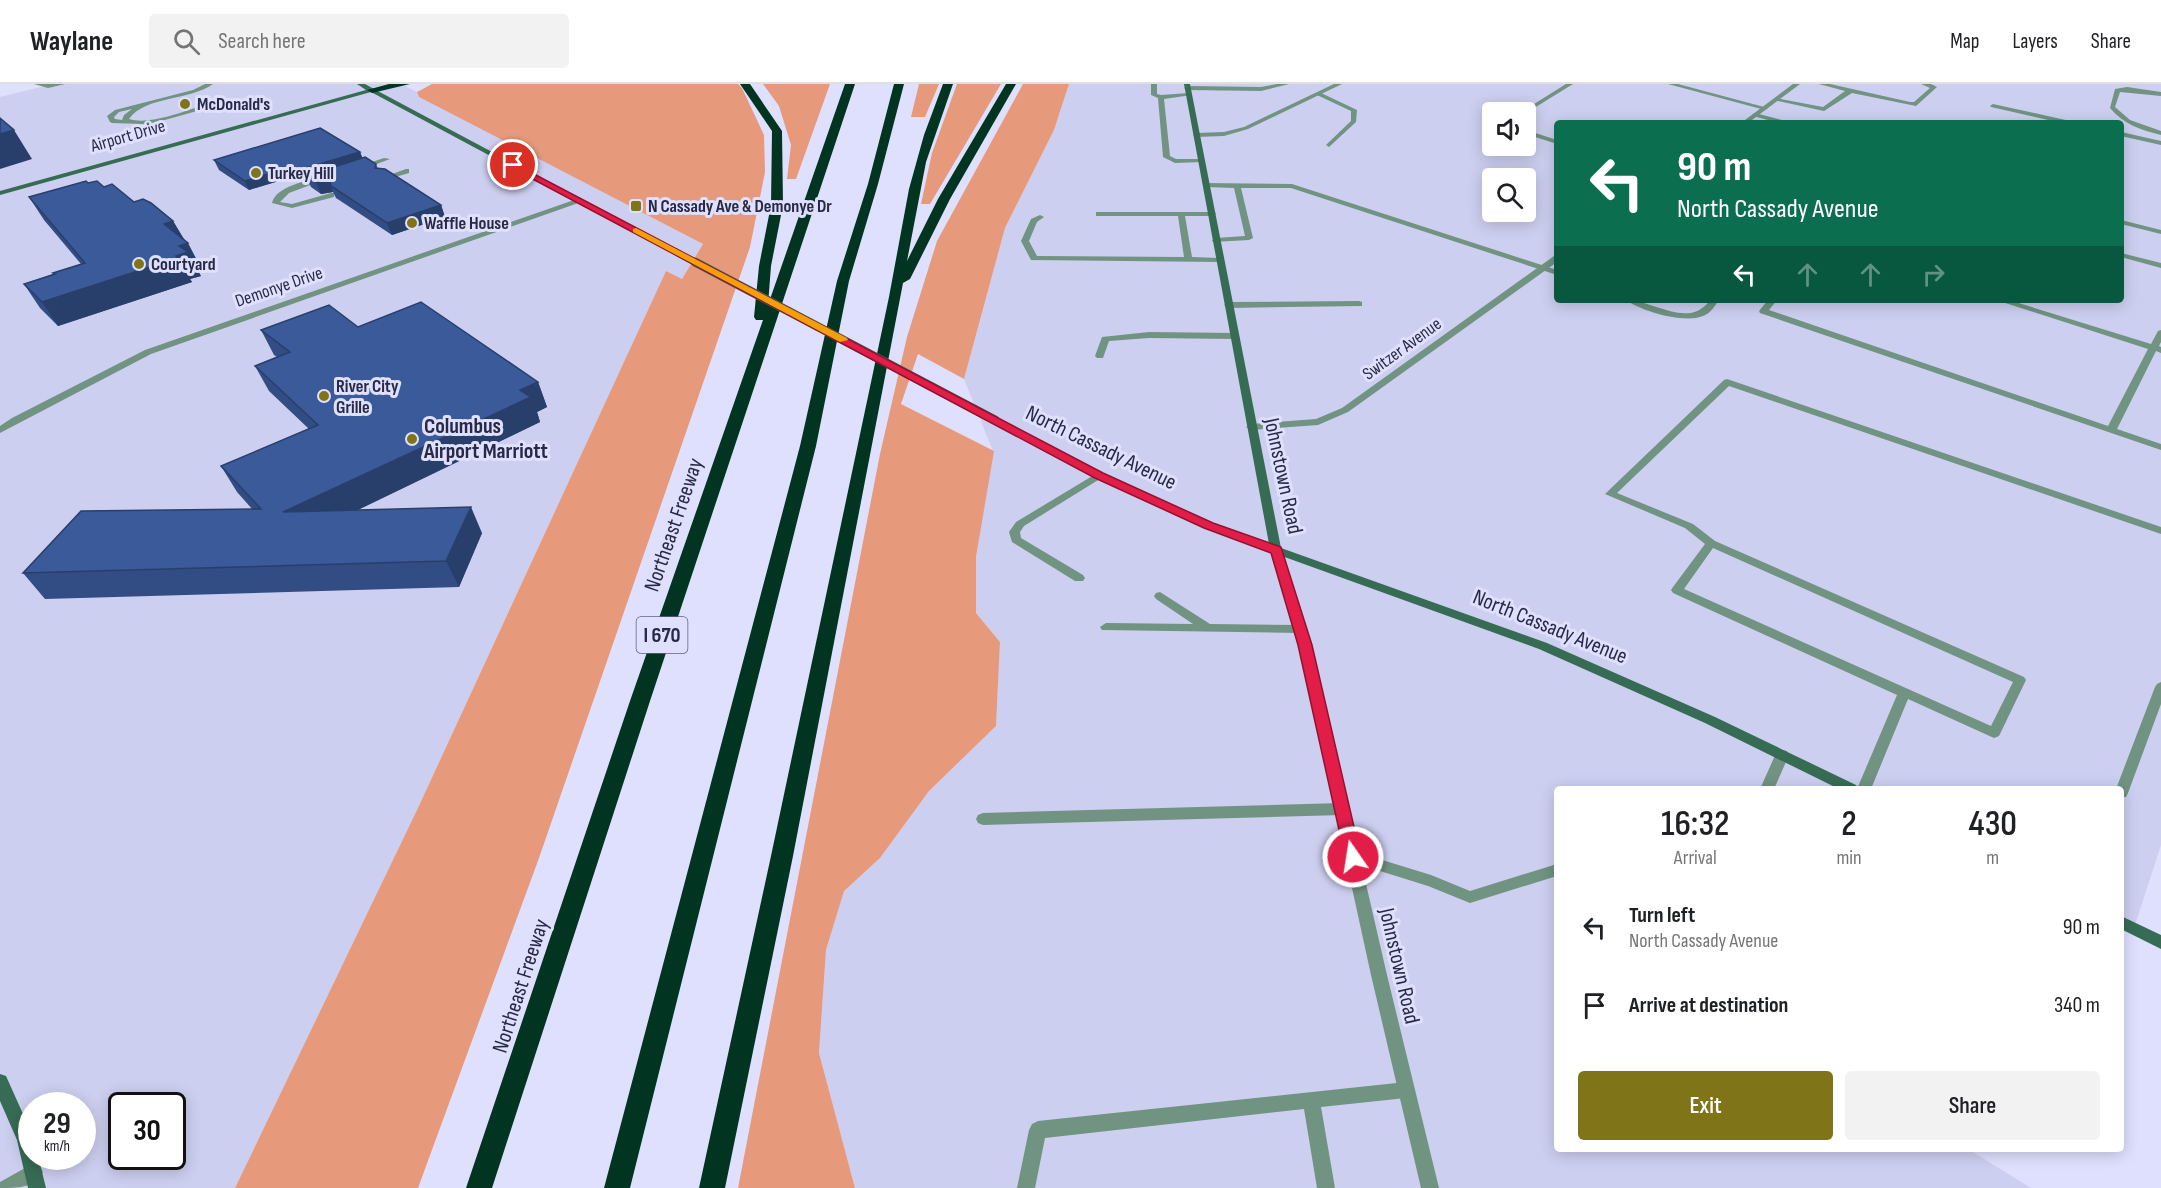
<!DOCTYPE html>
<style>
:root{--surface:#fff;--page:#f2f2f2;--text:#202124;--muted:#757577;--line:#e0e0e0;--accent:#7f7417}
body{margin:0;font-family:"Sofia Sans Condensed",sans-serif;background:var(--page);color:var(--text);height:100vh;display:flex;flex-direction:column;font-size:22px;white-space:nowrap}
*{box-sizing:border-box;margin:0}
p{font-size:20px;color:var(--muted)}
.icon{flex:none;width:33px;height:33px;fill:none;stroke:currentColor;stroke-width:2;stroke-linecap:round;stroke-linejoin:round}
.map{position:relative;flex:1;overflow:hidden}
.panel{position:absolute;left:1554px;top:702px;width:570px;height:366px;display:flex;flex-direction:column;background:var(--surface);border-radius:6px;box-shadow:0 3px 15px #0003}
.panel>*{flex:none}
.banner{position:absolute;left:1554px;top:36px;width:570px;height:183px;border-radius:6px;box-shadow:0 3px 15px #0003;background:#0b6e4f;color:#fff;overflow:hidden}
.controls{position:absolute;left:1482px;top:18px;display:grid;gap:12px}
.controls a{display:grid;place-items:center;width:54px;height:54px;border-radius:6px;background:var(--surface);box-shadow:0 3px 15px #0003;font-size:30px}
.speed{position:absolute;left:18px;top:1008px;display:flex;gap:12px;font-size:30px;font-weight:700;text-align:center}
.speed>*{display:grid;place-content:center;width:78px;height:78px;border-radius:50%;background:var(--surface);box-shadow:0 3px 15px #0003;line-height:1}
.speed small{font-size:15px;font-weight:400}
.speed .limit{border:3px solid #111;border-radius:9px;background:#fff;color:#111}
.pin{position:absolute;display:grid;place-items:center;width:51px;height:51px;color:#fff;margin:-26px;border:3px solid #fff;border-radius:50%;box-shadow:0 2px 6px #0007}
.me{position:absolute;width:66px;margin:-33px;rotate:347deg;stroke-linejoin:round;filter:drop-shadow(0 0 4px #0008)}
.turn{display:flex;align-items:center;gap:21px;height:126px;padding:0 24px;font-size:27px}
.turn .icon{width:78px;height:78px;stroke-width:2.5}
.turn b{display:block;font-size:42px;line-height:51px}
.lanes{display:flex;align-items:center;height:57px;padding:0 24px;background:#0003;justify-content:center;gap:30px;direction:ltr}
.lanes .off{opacity:.35}
.eta{display:flex;justify-content:space-evenly;align-items:center;height:102px;text-align:center}
.eta b{font-size:36px;font-weight:600;line-height:42px}
.action{display:flex;gap:12px;margin-top:auto;padding:12px 24px}
.action a{flex:1;height:69px;border-radius:6px;background:var(--accent);color:#fff;font-size:24px;font-weight:600;line-height:69px;text-align:center}
.action a+a{background:var(--page);color:var(--text)}
ul{padding:0;list-style:none}
li{display:flex;align-items:center;gap:18px;height:78px;padding:0 24px}
li div{flex:1}
li b{display:block;font-size:22px}
li em{font-style:normal}
header{display:flex;align-items:center;gap:36px;box-sizing:border-box;height:84px;padding:0 30px;background:var(--surface);border-bottom:2px solid var(--line)}
header strong{font-size:28px}
nav{display:flex;gap:33px;margin-inline-start:auto;font-size:21px}
.search{width:420px;height:54px;background:var(--page);display:flex;align-items:center;gap:15px;box-sizing:border-box;padding:0 21px;border-radius:6px;color:var(--muted);font-size:22px}
.map>svg:first-child{display:block}
.built{fill:#cdcff0;fill-rule:evenodd}
.green{fill:#e7997b}
.lines{fill:none;stroke-linecap:round;stroke-linejoin:round}
.lane{fill:#719381;fill-rule:evenodd}
.street{fill:#719381;fill-rule:evenodd}
.secondary{fill:#376c54;fill-rule:evenodd}
.highway{fill:#013421;fill-rule:evenodd}
.secondary-bridge-far1{stroke:#376c54;stroke-width:7}
.secondary-bridge{stroke:#376c54;stroke-width:9}
.wall{fill:#324d84}
.shaded-wall{fill:#293f6b}
.building{fill:#3a5a99;stroke:#293f6b;stroke-width:1.5}
.route{fill:#e11d48;stroke:#92132f;stroke-width:1.5}
.slow{fill:#f59e0b}
.poi-dot{fill:#7f7417;stroke:#dee0fe;stroke-width:2}
.labels{text-anchor:middle;dominant-baseline:central;stroke-width:6;stroke-linejoin:round;paint-order:stroke}
.far-poi-label{font-size:18px;font-weight:bold;fill:#282945;stroke:#dee0fe;text-anchor:start}
.far-street-label{font-size:18px;fill:#282945;stroke:#dee0fe}
.shield{fill:#dee0fe;stroke:#5f607c;stroke-width:1.5}
.shield-label{font-size:21px;font-weight:bold;fill:#282945}
.poi-label{font-size:22px;font-weight:bold;fill:#282945;stroke:#dee0fe;text-anchor:start}
.street-label{font-size:22px;fill:#282945;stroke:#dee0fe}
</style>
<header>
<strong>Waylane</strong>
<div class="search"><svg class="icon" aria-label="search" viewBox="0 0 24 24"><circle cx="10" cy="10" r="6"/><path d="M15 15l6 6"/></svg>Search here</div>
<nav><a>Map</a><a>Layers</a><a>Share</a></nav>
</header>
<div class="map">
<svg width="2161" height="1104" viewBox="0 0 2161 1104">
<rect width="100%" height="100%" fill="#dee0fe"/>
<path class="built" d="M 53,0 L 401,0 L 417,8 L 419,13 L 703,160 L 682,195 L 666,187 L 417,726 L 235,1104 L 0,1104 L 0,13 ZM 32,1022 L 82,1022 L 82,1072 L 32,1072 ZM 122,1022 L 172,1022 L 172,1072 L 122,1072 Z
M 1069,0 L 2161,0 L 2161,761 L 2134,844 L 2121,838 L 2121,705 L 1557,705 L 1557,1065 L 1968,1065 L 2031,1104 L 855,1104 L 819,969 L 826,866 L 844,806 L 880,774 L 929,707 L 996,642 L 1000,558 L 976,529 L 976,473 L 993,367 L 964,295 L 1005,144 L 1054,46 ZM 1492,28 L 1526,28 L 1526,62 L 1492,62 ZM 1557,39 L 2121,39 L 2121,216 L 1557,216 ZM 1492,94 L 1526,94 L 1526,128 L 1492,128 Z"/>
<path class="green" d="M 432,0 L 738,0 L 742,4 L 764,51 L 765,88 L 750,163 L 539,774 L 418,1104 L 235,1104 L 417,726 L 666,187 L 682,195 L 703,160 L 419,13 L 417,8 Z
M 763,0 L 830,0 L 796,95 L 787,95 L 791,61 L 779,22 Z
M 919,0 L 939,0 L 925,33 L 911,33 Z
M 957,0 L 1001,0 L 930,120 L 921,120 L 932,69 Z
M 1023,0 L 1069,0 L 1054,46 L 1005,144 L 964,295 L 918,270 L 901,320 L 994,367 L 976,473 L 976,529 L 1000,558 L 996,642 L 929,707 L 880,774 L 844,807 L 826,866 L 819,969 L 855,1104 L 738,1104 L 880,370 L 907,253 L 937,157 Z"/>
<g class="lines">
<path class="lane" d="M 34,0 L 65,0 L 48,4 Z
M 205,0 L 213,0 C 189,17 145,12 129,35 C 151,42 189,25 211,19 C 222,16 233,16 244,15 L 247,17 L 215,22 L 154,39 L 142,40 L 112,39 L 110,38 L 107,32 L 115,26 L 193,6 ZM 132,25 L 124,31 L 122,36 L 115,35 L 114,33 L 119,28 Z
M 1151,0 L 1157,0 L 1157,10 L 1161,11 L 1189,9 L 1192,11 L 1164,15 L 1170,72 L 1176,75 L 1201,75 L 1205,77 L 1203,78 L 1175,79 L 1163,73 L 1158,14 L 1151,11 Z
M 1277,0 L 1289,0 L 1261,7 L 1187,6 L 1184,4 L 1187,2 L 1261,3 Z
M 1566,0 L 1573,0 L 1526,29 L 1521,28 Z
M 1668,0 L 1678,0 L 1768,24 L 1765,26 Z
M 1819,0 L 1830,0 L 1910,18 L 1914,18 L 1930,4 L 1921,0 L 1931,0 L 1937,3 L 1916,22 L 1852,9 L 1824,27 L 1773,16 L 1776,14 L 1823,23 L 1845,7 Z
M 2127,3 L 2161,8 L 2161,12 L 2120,8 L 2115,23 L 2130,36 L 2161,47 L 2161,51 C 2141,46 2123,40 2110,24 L 2115,5 Z
M 1319,8 L 1357,26 L 1356,38 L 1329,63 L 1326,61 L 1327,60 L 1351,37 L 1351,27 L 1317,11 L 1317,9 Z
M 1993,20 L 2070,37 L 2073,39 L 2061,39 L 1991,23 L 1990,22 Z
M 1755,29 L 1789,38 L 1790,39 L 1779,39 L 1753,32 L 1752,31 Z
M 1526,46 L 1557,56 L 1557,60 L 1526,50 Z
M 2121,48 L 2161,57 L 2161,61 L 2121,52 Z
M 384,74 L 390,75 L 361,86 L 354,84 Z
M 406,85 L 409,85 L 409,89 L 385,96 L 381,94 Z
M 322,92 L 329,94 L 289,109 L 280,118 L 292,120 L 331,109 L 334,109 L 334,113 L 292,124 L 272,119 C 276,102 308,97 322,92 Z
M 1203,99 L 1292,100 L 1557,186 L 1557,191 L 1291,104 L 1241,104 L 1253,154 L 1249,156 L 1213,158 L 1212,156 L 1216,154 L 1245,152 L 1234,104 L 1206,103 L 1203,103 Z
M 1096,128 L 1215,128 L 1216,130 L 1212,132 L 1185,132 L 1192,173 L 1219,174 L 1223,176 L 1219,178 L 1031,176 L 1021,157 L 1031,135 L 1040,131 L 1044,133 L 1037,138 L 1029,157 L 1037,172 L 1184,173 L 1178,132 L 1096,132 Z
M 2121,136 L 2161,146 L 2161,150 L 2121,140 Z
M 2121,169 L 2161,179 L 2161,184 L 2121,173 Z
M 1626,216 C 1654,216 1689,246 1710,216 L 1719,216 C 1714,223 1711,229 1703,232 C 1684,240 1641,227 1626,216 Z
M 1768,216 L 1777,216 L 1769,226 L 2108,342 L 2148,265 L 1996,216 L 2009,216 L 2151,260 L 2158,247 L 2161,246 L 2161,258 L 2159,262 L 2161,263 L 2161,269 L 2156,267 L 2117,345 L 2161,360 L 2161,366 L 1760,229 L 1759,227 Z
M 1359,217 L 1362,218 L 1362,222 L 1228,224 L 1224,221 L 1228,218 Z
M 1149,248 L 1234,249 L 1238,252 L 1234,255 L 1149,254 L 1109,257 L 1103,274 L 1097,274 L 1095,272 L 1102,253 Z
M 1727,295 L 2161,443 L 2161,450 L 1729,302 L 1617,409 L 1693,440 L 1715,457 L 2024,593 L 2026,596 L 1999,652 L 1994,654 L 1908,615 L 1871,705 L 1857,705 L 1897,611 L 1673,509 L 1671,506 L 1673,503 L 1705,460 L 1685,444 L 1605,410 L 1724,296 ZM 1713,464 L 2013,598 L 1991,642 L 1684,505 Z
M 1099,388 L 1104,391 L 1103,393 L 1024,442 L 1020,448 L 1021,454 L 1083,491 L 1085,494 L 1083,497 L 1075,497 L 1012,458 L 1009,448 L 1016,438 Z
M 1160,508 L 1210,540 L 1300,541 L 1306,545 L 1300,549 L 1102,546 L 1100,543 L 1106,539 L 1193,540 L 1156,515 L 1154,512 L 1156,509 Z
M 1782,666 L 1787,667 L 1789,671 L 1774,705 L 1760,705 L 1777,667 Z
M 1342,719 L 1347,721 L 1349,725 L 1347,729 L 1342,731 L 983,741 L 978,739 L 976,735 L 978,731 L 983,729 Z
M 1353,767 L 1431,791 L 1470,807 L 1557,780 L 1557,792 L 1470,819 L 1428,802 L 1348,777 L 1346,773 L 1348,769 Z
M 1406,998 L 1412,1000 L 1414,1006 L 1412,1012 L 1406,1014 L 1321,1023 L 1335,1104 L 1317,1104 L 1304,1025 L 1045,1054 L 1035,1104 L 1017,1104 L 1029,1046 L 1032,1040 L 1038,1037 Z
M 34,1079 L 40,1082 L 43,1088 C 36,1104 16,1104 0,1104 L 0,1098 Z"/>
<path class="street" d="M 1334,0 L 1342,0 L 1248,45 L 1224,52 L 1196,53 L 1193,51 L 1196,49 L 1224,48 L 1244,43 Z
M 1793,0 L 1800,0 L 1748,39 L 1741,39 Z
M 577,115 L 584,117 L 151,270 L 0,349 L 0,342 L 12,334 L 145,266 Z
M 1554,172 L 1557,172 L 1557,178 L 1348,328 L 1318,341 L 1251,346 L 1246,343 L 1251,340 L 1316,335 L 1342,324 Z
M 1276,462 L 1282,466 L 1311,561 L 1387,891 L 1439,1104 L 1421,1104 L 1371,891 L 1299,561 L 1270,466 Z
M 2161,598 L 2161,620 L 2128,709 L 2126,713 L 2121,714 L 2121,705 L 2116,705 L 2155,603 L 2157,600 Z"/>
<path class="secondary" d="M 357,0 L 365,0 L 374,5 L 680,168 L 673,170 L 371,8 L 0,111 L 0,107 L 366,6 Z
M 1184,0 L 1190,0 L 1281,464 L 1547,559 L 1715,633 L 1856,701 L 1858,705 L 1839,705 L 1705,639 L 1539,565 L 1204,444 L 1095,393 L 992,338 L 992,334 L 998,334 L 1103,389 L 1212,440 L 1269,460 Z
M 2121,832 L 2161,851 L 2161,865 L 2121,845 Z
M 0,990 L 6,992 L 32,1050 L 32,1072 L 38,1072 L 46,1104 L 28,1104 L 17,1056 L 0,1017 Z"/>
<path class="highway" d="M 389,0 L 410,0 L 372,9 L 367,6 Z
M 740,0 L 750,0 L 782,47 L 783,121 L 771,182 L 768,221 L 845,0 L 855,0 L 650,617 L 492,1104 L 466,1104 L 630,617 L 763,236 L 756,236 L 754,233 L 759,182 L 771,121 L 772,47 Z
M 894,0 L 904,0 L 878,100 L 849,197 L 816,362 L 630,1104 L 604,1104 L 800,362 L 837,197 L 868,100 Z
M 943,0 L 953,0 L 926,78 L 907,177 L 938,115 L 1006,0 L 1016,0 L 950,115 L 910,195 L 903,199 L 793,772 L 725,1104 L 699,1104 L 771,772 L 889,213 L 909,105 L 924,51 Z"/>
<path class="secondary-bridge-far1" d="M 676,168 L 698,180"/>
<path class="secondary-bridge" d="M 695,178 L 995,336"/>
</g>
<path class="wall" d="M 360,68 L 362,73 L 376,80 L 378,85 L 441,121 L 445,133 L 392,151 L 336,114 L 333,108 L 321,110 L 311,103 L 307,94 L 301,96 L 295,92 L 249,106 L 219,86 L 214,76 Z
M 88,99 L 104,103 L 173,137 L 184,155 L 200,182 L 196,184 L 201,192 L 190,195 L 192,198 L 58,242 L 40,224 L 24,200 L 54,190 L 81,180 L 44,136 L 29,113 Z
M 358,243 L 538,298 L 547,323 L 537,328 L 540,338 L 357,426 L 482,449 L 459,503 L 45,515 L 23,489 L 253,426 L 237,408 L 221,382 L 309,345 L 269,307 L 255,282 L 277,273 L 274,271 L 261,246 Z"/>
<path class="shaded-wall" d="M 14,46 L 32,75 L 0,85 L 0,50 Z
M 360,68 L 364,78 L 306,92 L 307,94 L 301,96 L 296,87 Z
M 290,83 L 295,92 L 249,106 L 245,97 Z
M 330,96 L 331,102 L 333,108 L 321,110 L 316,98 Z
M 441,121 L 445,133 L 392,151 L 387,139 Z
M 173,137 L 186,159 L 188,159 L 200,182 L 196,184 L 201,192 L 190,195 L 192,198 L 58,242 L 42,218 L 176,172 L 164,140 Z
M 538,298 L 547,323 L 537,328 L 540,338 L 298,455 L 283,428 L 520,306 Z
M 471,423 L 482,449 L 459,503 L 446,477 Z"/>
<path class="building" d="M 0,34 L 14,46 L 0,50 Z
M 320,44 L 360,68 L 296,87 L 290,83 L 245,97 L 214,76 Z
M 365,73 L 376,80 L 375,84 L 385,85 L 441,121 L 387,139 L 331,102 L 330,96 L 316,98 L 306,92 Z
M 86,97 L 88,99 L 97,97 L 104,103 L 112,100 L 134,118 L 143,115 L 151,119 L 173,137 L 164,140 L 188,159 L 179,162 L 188,168 L 176,172 L 178,174 L 42,218 L 24,200 L 55,190 L 53,189 L 85,179 L 29,113 Z
M 421,218 L 538,298 L 520,306 L 531,313 L 283,428 L 471,423 L 446,477 L 23,489 L 81,427 L 261,425 L 221,382 L 318,341 L 255,282 L 290,268 L 261,246 L 329,221 L 358,243 Z"/>
<path class="route" d="M 513,79 L 1103,389 L 1213,439 L 1281,463 L 1312,561 L 1361,773 L 1358,778 L 1353,780 L 1347,778 L 1345,773 L 1298,561 L 1271,469 L 1204,444 L 1095,394 L 510,83 L 510,79 Z"/>
<path class="slow" d="M 636,144 L 847,254 L 848,256 L 840,258 L 633,148 L 633,145 Z"/>
<g class="poi-dot">
<circle cx="185" cy="20" r="6"/>
<circle cx="256" cy="89" r="6"/>
<rect x="630" y="116" width="12" height="12" rx="3"/>
<circle cx="412" cy="139" r="6"/>
<circle cx="139" cy="180" r="6"/>
<circle cx="324" cy="312" r="6"/>
<circle cx="412" cy="355" r="6"/>
</g>
<g class="labels">
<g class="far-poi-label">
<text x="197" y="20">McDonald's</text>
<text x="268" y="89">Turkey Hill</text>
<text x="648" y="122">N Cassady Ave &amp; Demonye Dr</text>
<text x="424" y="139">Waffle House</text>
<text x="151" y="180">Courtyard</text>
<text x="336" y="302">River City<tspan x="336" dy="21">Grille</tspan></text>
</g>
<g class="far-street-label">
<text transform="translate(128 52) rotate(-16)">Airport Drive</text>
<text transform="translate(279 203) rotate(-19)">Demonye Drive</text>
<text transform="translate(1402 265) rotate(-36)">Switzer Avenue</text>
</g>
<rect class="shield" x="636.5" y="533" width="51" height="36" rx="4.5"/>
<g class="shield-label">
<text x="662" y="551">I 670</text>
</g>
<g class="poi-label">
<text x="424" y="342">Columbus<tspan x="424" dy="25">Airport Marriott</tspan></text>
</g>
<g class="street-label">
<text transform="translate(1101 364) rotate(26)">North Cassady Avenue</text>
<text transform="translate(1283 392) rotate(78)">Johnstown Road</text>
<text transform="translate(674 441) rotate(-71)">Northeast Freeway</text>
<text transform="translate(1550 543) rotate(22)">North Cassady Avenue</text>
<text transform="translate(1399 882) rotate(77)">Johnstown Road</text>
<text transform="translate(521 902) rotate(-72)">Northeast Freeway</text>
</g>
</g>
</svg>
<div class="controls">
<a><svg class="icon" aria-label="sound" viewBox="0 0 24 24"><path d="M4 9h4l5-4v14l-5-4H4zM17 9q2 3 0 6"/></svg></a>
<a><svg class="icon" aria-label="search" viewBox="0 0 24 24"><circle cx="10" cy="10" r="6"/><path d="M15 15l6 6"/></svg></a>
</div>
<div class="speed"><div>29<small>km/h</small></div><div class="limit">30</div></div>
<div class="pin" style="left:513px;top:81px;background:#d93025"><svg class="icon" aria-label="arrive" viewBox="0 0 24 24"><path d="M6 21V4h12l-3 4 3 4H6"/></svg></div>
<svg class="me" style="left:1353px;top:773px" viewBox="-20 -20 40 40"><circle r="17" fill="#e11d48" stroke="#fff" stroke-width="3"/><path d="M0-11L8 9 0 5-8 9z" fill="#fff"/></svg>
<div class="banner">
<div class="turn"><svg class="icon" aria-label="left" viewBox="0 0 24 24"><path d="M17 20v-9H6M10 6l-5 5 5 5"/></svg><div><b>90 m</b>North Cassady Avenue</div></div>
<div class="lanes"><svg class="icon" aria-label="left" viewBox="0 0 24 24"><path d="M17 20v-9H6M10 6l-5 5 5 5"/></svg><svg class="icon off" aria-label="ahead" viewBox="0 0 24 24"><path d="M12 20V5M6 11l6-6 6 6"/></svg><svg class="icon off" aria-label="ahead" viewBox="0 0 24 24"><path d="M12 20V5M6 11l6-6 6 6"/></svg><svg class="icon off" aria-label="right" viewBox="0 0 24 24"><path d="M7 20v-9h11M14 6l5 5-5 5"/></svg></div>
</div>
<section class="panel">
<div class="eta">
<div><b>16:32</b><p>Arrival</p></div>
<div><b>2</b><p>min</p></div>
<div><b>430</b><p>m</p></div>
</div>
<ul>
<li><svg class="icon" aria-label="left" viewBox="0 0 24 24"><path d="M17 20v-9H6M10 6l-5 5 5 5"/></svg><div><b>Turn left</b><p>North Cassady Avenue</p></div><em>90 m</em></li>
<li><svg class="icon" aria-label="arrive" viewBox="0 0 24 24"><path d="M6 21V4h12l-3 4 3 4H6"/></svg><div><b>Arrive at destination</b></div><em>340 m</em></li>
</ul>
<div class="action"><a>Exit</a><a>Share</a></div>
</section>
</div>
